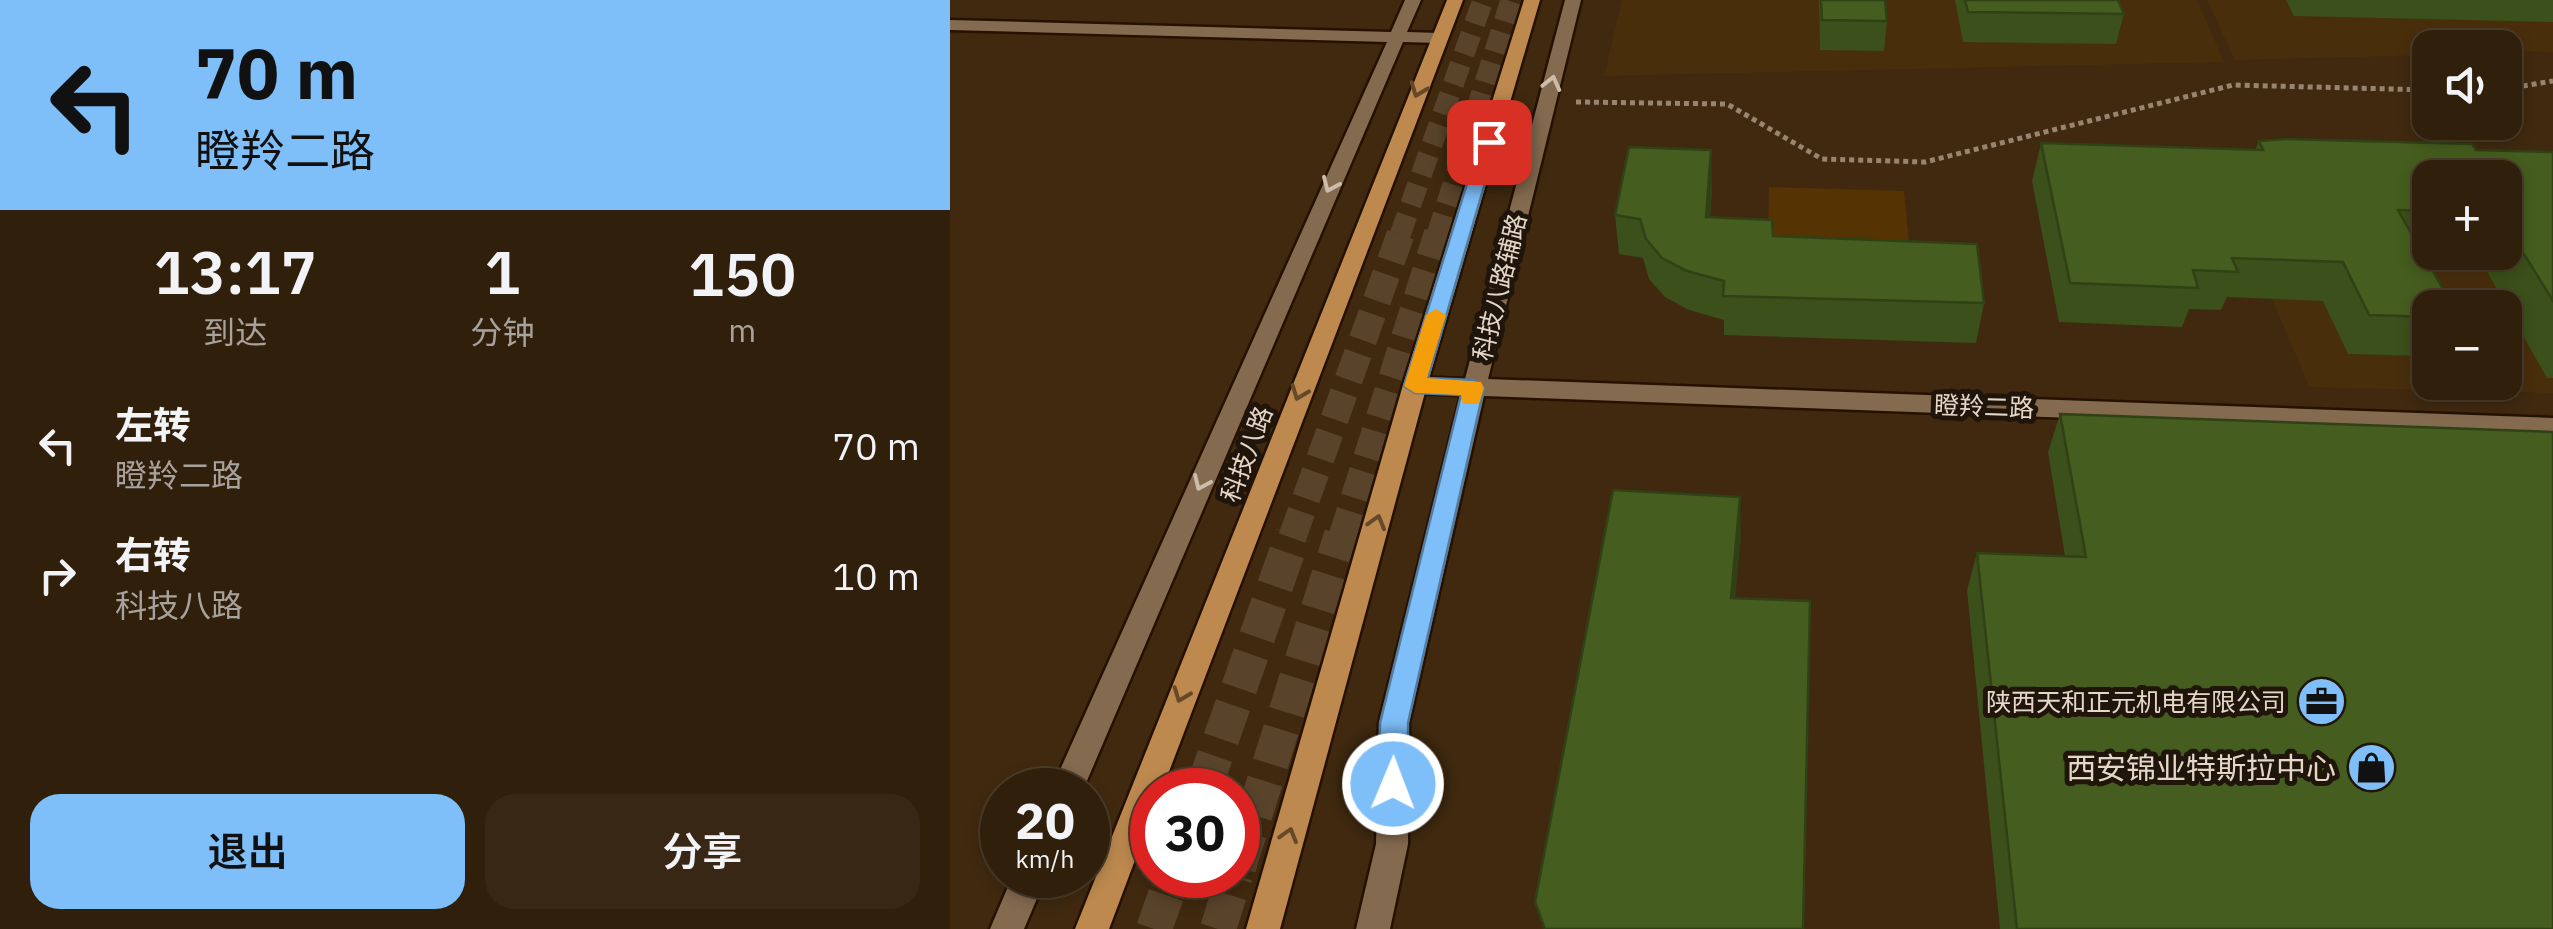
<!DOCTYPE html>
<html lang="zh">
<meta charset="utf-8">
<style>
:root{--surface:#301f0b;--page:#382714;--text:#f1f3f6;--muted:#a8a29d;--line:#4b3d2c;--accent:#7ebef9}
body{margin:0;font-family:"IBM Plex Sans","Noto Sans SC",sans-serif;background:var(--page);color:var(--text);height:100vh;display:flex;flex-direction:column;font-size:38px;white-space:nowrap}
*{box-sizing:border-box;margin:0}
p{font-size:32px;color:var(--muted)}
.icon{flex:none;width:55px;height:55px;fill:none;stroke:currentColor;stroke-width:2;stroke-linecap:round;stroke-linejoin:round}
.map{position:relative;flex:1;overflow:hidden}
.panel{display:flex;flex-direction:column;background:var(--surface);width:950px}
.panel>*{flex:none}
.banner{background:#7ebef9;color:#111;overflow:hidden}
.controls{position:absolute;left:1462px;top:30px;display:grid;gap:20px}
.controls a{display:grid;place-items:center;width:110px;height:110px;border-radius:20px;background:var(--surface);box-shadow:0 5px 15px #0003,0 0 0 2px var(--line);font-size:50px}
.speed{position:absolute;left:30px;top:768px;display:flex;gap:20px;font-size:50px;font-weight:700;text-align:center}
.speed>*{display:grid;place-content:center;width:130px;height:130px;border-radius:50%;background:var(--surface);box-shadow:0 5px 15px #0003,0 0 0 2px var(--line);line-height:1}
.speed small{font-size:25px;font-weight:400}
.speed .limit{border:15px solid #d22;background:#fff;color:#111}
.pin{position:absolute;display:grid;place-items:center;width:85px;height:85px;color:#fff;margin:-42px;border-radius:20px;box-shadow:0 5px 15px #0006}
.me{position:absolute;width:110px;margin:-55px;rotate:1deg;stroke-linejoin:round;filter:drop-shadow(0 0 8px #0008)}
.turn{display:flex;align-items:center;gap:35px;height:210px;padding:0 30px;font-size:45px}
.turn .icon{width:130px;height:130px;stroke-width:2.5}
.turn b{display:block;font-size:70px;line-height:85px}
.eta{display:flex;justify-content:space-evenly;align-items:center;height:170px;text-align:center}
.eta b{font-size:60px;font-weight:600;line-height:70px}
.button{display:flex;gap:20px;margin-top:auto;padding:20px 30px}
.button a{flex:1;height:115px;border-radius:30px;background:var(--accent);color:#111;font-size:40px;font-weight:600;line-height:115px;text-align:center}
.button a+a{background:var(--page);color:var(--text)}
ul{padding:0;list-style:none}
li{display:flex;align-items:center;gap:30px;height:130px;padding:0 30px}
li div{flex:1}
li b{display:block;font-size:38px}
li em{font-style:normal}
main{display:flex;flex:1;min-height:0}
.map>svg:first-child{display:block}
.built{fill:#492e0c;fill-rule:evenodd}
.green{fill:#553303}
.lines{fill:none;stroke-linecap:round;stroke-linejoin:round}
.highway-tunnel-far2{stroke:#59432b;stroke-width:21;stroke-dasharray:21 11;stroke-linecap:butt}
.highway-tunnel-far1{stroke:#59432b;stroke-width:28;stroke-dasharray:28 14;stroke-linecap:butt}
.highway-tunnel{stroke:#59432b;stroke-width:36;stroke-dasharray:36 18;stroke-linecap:butt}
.minor-casing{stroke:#261100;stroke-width:5}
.major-casing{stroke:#261100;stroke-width:5}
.path{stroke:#978571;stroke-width:5;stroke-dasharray:5 4;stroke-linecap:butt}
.minor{fill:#846a4f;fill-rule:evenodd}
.major{fill:#bd894f;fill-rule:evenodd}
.wall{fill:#3b501a}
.shaded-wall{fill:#304115}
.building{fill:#455d1e;stroke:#304115;stroke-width:2.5}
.oneway{stroke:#cdbcaa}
.oneway2{stroke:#664929}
.route{fill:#7ebef9;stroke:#527ca2;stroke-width:2.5}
.slow{fill:#f59e0b}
.labels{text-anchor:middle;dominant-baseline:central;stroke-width:10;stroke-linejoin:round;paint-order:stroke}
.street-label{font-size:25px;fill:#e5d7c8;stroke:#1f150a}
.poi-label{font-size:25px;fill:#e5d7c8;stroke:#1f150a;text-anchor:end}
.near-poi-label{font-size:30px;fill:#e5d7c8;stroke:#1f150a;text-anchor:end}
</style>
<main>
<section class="panel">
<div class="banner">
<div class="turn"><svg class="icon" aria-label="left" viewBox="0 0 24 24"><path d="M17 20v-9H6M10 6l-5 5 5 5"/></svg><div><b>70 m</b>瞪羚二路</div></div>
</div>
<div class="eta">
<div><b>13:17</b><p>到达</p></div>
<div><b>1</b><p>分钟</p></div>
<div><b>150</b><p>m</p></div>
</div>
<ul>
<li><svg class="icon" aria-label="left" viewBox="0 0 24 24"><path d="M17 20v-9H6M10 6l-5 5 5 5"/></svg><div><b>左转</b><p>瞪羚二路</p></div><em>70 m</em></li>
<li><svg class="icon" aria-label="right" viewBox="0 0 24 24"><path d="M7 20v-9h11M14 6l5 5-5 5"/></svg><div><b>右转</b><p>科技八路</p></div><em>10 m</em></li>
</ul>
<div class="button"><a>退出</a><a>分享</a></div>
</section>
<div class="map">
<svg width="1603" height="929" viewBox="0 0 1603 929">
<rect width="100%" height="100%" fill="#40290f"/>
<path class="built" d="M 672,0 L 1247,0 L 1274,62 L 654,76 Z
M 1257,0 L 1591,0 L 1603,13 L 1603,52 L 1480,48 L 1480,55 L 1285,60 Z
M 1603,174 L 1603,393 L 1359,387 L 1273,181 L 1480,186 L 1480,252 L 1553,253 L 1575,285 L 1555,178 L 1508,178 ZM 1480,308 L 1555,308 L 1555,382 L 1480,382 Z"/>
<path class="green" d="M 819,187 L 954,191 L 959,242 L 818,236 Z"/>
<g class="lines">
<path class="highway-tunnel-far2" d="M 450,235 L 533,0
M 487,235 L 561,0"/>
<path class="highway-tunnel-far1" d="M 342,538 L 451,233
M 392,538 L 488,233"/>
<path class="highway-tunnel" d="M 253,790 L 343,535
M 288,867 L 392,535
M 204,929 L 223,875
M 268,929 L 285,875"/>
<defs>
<path id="minor" d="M 455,0 L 471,0 L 457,32 L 489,33 L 497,38 L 489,43 L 453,42 L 133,790 L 101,790 L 437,42 L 0,30 L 0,20 L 441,32 Z
M 615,0 L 631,0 L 538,379 L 1603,418 L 1603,436 L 534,396 L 459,723 L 458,844 L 440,929 L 406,929 L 426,844 L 429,723 L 511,395 L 465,393 L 453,385 L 465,377 L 515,379 Z
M 63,875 L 97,875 L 74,929 L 40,929 Z"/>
<path id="major" d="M 497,0 L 513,0 L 212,790 L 202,790 L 202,815 L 159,929 L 125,929 Z
M 574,0 L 590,0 L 477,385 L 330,929 L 296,929 L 453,385 Z"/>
</defs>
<use href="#minor" class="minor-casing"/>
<use href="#major" class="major-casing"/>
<path class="path" d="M 1555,89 L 1603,81
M 626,102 L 777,104 L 872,159 L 975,162 L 1283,85 L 1480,90"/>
<use href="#minor" class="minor"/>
<use href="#major" class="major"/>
</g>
<path class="wall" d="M 869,0 L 935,0 L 937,21 L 934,51 L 870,50 Z
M 1005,0 L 1168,0 L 1174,14 L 1166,44 L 1013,42 Z
M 1336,0 L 1603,0 L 1603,22 L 1344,16 Z
M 1309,141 L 1603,152 L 1603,378 L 1597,378 L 1526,252 L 1555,252 L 1555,178 L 1480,178 L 1480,250 L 1471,250 L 1480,308 L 1480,356 L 1398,354 L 1373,301 L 1277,297 L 1271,310 L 1239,309 L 1232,327 L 1109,322 L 1082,181 L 1091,143 L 1305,150 Z
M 762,189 L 760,217 L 1034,303 L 1026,343 L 774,335 L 774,320 L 739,310 L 715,297 L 699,279 L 693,258 L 669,254 L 665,215 Z
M 1110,414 L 1603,929 L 1050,929 L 1017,590 L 1027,553 L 1115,556 L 1098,452 Z"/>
<path class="shaded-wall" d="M 761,150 L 762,189 L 757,256 L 756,217 Z
M 790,497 L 791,535 L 782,635 L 781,598 Z"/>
<path class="building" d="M 871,0 L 935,0 L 937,21 L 872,20 Z
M 1015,0 L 1168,0 L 1174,14 L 1018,12 Z
M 1336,139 L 1522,144 L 1526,150 L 1603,152 L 1603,301 L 1555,223 L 1555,178 L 1480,178 L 1480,211 L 1448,210 L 1504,308 L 1480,308 L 1480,317 L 1419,315 L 1393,262 L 1282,258 L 1288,272 L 1243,270 L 1248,288 L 1120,283 L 1091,143 L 1313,150 L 1309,141 Z
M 679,147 L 761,150 L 756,217 L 822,220 L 823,236 L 1027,244 L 1034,303 L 773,296 L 774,281 L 737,271 L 712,258 L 696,239 L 690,219 L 665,215 Z
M 1110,414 L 1603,432 L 1603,929 L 1067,929 L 1027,553 L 1136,557 Z
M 663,490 L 790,497 L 781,598 L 860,601 L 853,929 L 595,929 L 585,902 Z"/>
<defs><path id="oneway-chevron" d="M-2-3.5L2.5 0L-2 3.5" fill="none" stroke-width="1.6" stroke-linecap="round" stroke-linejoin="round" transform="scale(2.5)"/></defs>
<g class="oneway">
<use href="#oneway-chevron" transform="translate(602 83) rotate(-76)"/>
<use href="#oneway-chevron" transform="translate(380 185) rotate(114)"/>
<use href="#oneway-chevron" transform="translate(251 483) rotate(114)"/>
</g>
<g class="oneway2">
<use href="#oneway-chevron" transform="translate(468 90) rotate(111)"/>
<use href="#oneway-chevron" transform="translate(349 393) rotate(111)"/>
<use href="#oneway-chevron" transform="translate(427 522) rotate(-74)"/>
<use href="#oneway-chevron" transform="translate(231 695) rotate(111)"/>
<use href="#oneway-chevron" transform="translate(339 835) rotate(-74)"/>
</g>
<path class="route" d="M 539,136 L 547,142 L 478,378 L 524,380 L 534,388 L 458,723 L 458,784 L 453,793 L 443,797 L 433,793 L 429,784 L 430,723 L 511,395 L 465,393 L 454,386 L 530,142 Z"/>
<path class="slow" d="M 486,309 L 496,315 L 477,378 L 531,382 L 534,388 L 529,404 L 513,404 L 511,395 L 465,393 L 454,386 L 476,315 Z"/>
<defs>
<symbol id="office-disc" viewBox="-11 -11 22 22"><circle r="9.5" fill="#7ebef9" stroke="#1f150a"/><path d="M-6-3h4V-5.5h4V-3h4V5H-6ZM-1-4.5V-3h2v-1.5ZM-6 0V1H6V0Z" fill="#111"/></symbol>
<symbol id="shop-disc" viewBox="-11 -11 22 22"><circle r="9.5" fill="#7ebef9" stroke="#1f150a"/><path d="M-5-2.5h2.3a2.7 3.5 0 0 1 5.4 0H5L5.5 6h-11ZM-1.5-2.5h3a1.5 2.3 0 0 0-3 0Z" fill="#111"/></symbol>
</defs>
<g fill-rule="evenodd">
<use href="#office-disc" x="1344" y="674" width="55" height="55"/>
<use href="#shop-disc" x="1394" y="740" width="55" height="55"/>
</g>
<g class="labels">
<g class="street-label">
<text transform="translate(549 287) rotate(-76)">科技八路辅路</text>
<text transform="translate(1034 406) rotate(2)">瞪羚二路</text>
<text transform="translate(296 454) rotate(-69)">科技八路</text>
</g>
<g class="poi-label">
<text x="1336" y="701">陕西天和正元机电有限公司</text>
</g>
<g class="near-poi-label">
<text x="1386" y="767">西安锦业特斯拉中心</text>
</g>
</g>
</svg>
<div class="controls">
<a><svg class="icon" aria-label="sound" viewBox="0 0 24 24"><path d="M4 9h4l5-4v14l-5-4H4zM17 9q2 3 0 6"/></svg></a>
<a>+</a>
<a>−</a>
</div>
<div class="speed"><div>20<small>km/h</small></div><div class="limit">30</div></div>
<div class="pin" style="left:539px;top:142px;background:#d93025"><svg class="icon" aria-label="arrive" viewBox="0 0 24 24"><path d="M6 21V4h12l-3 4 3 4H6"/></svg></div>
<svg class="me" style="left:443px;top:784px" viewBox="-20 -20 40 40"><circle r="17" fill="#7ebef9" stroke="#fff" stroke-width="3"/><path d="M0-11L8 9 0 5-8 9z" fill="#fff"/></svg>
</div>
</main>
